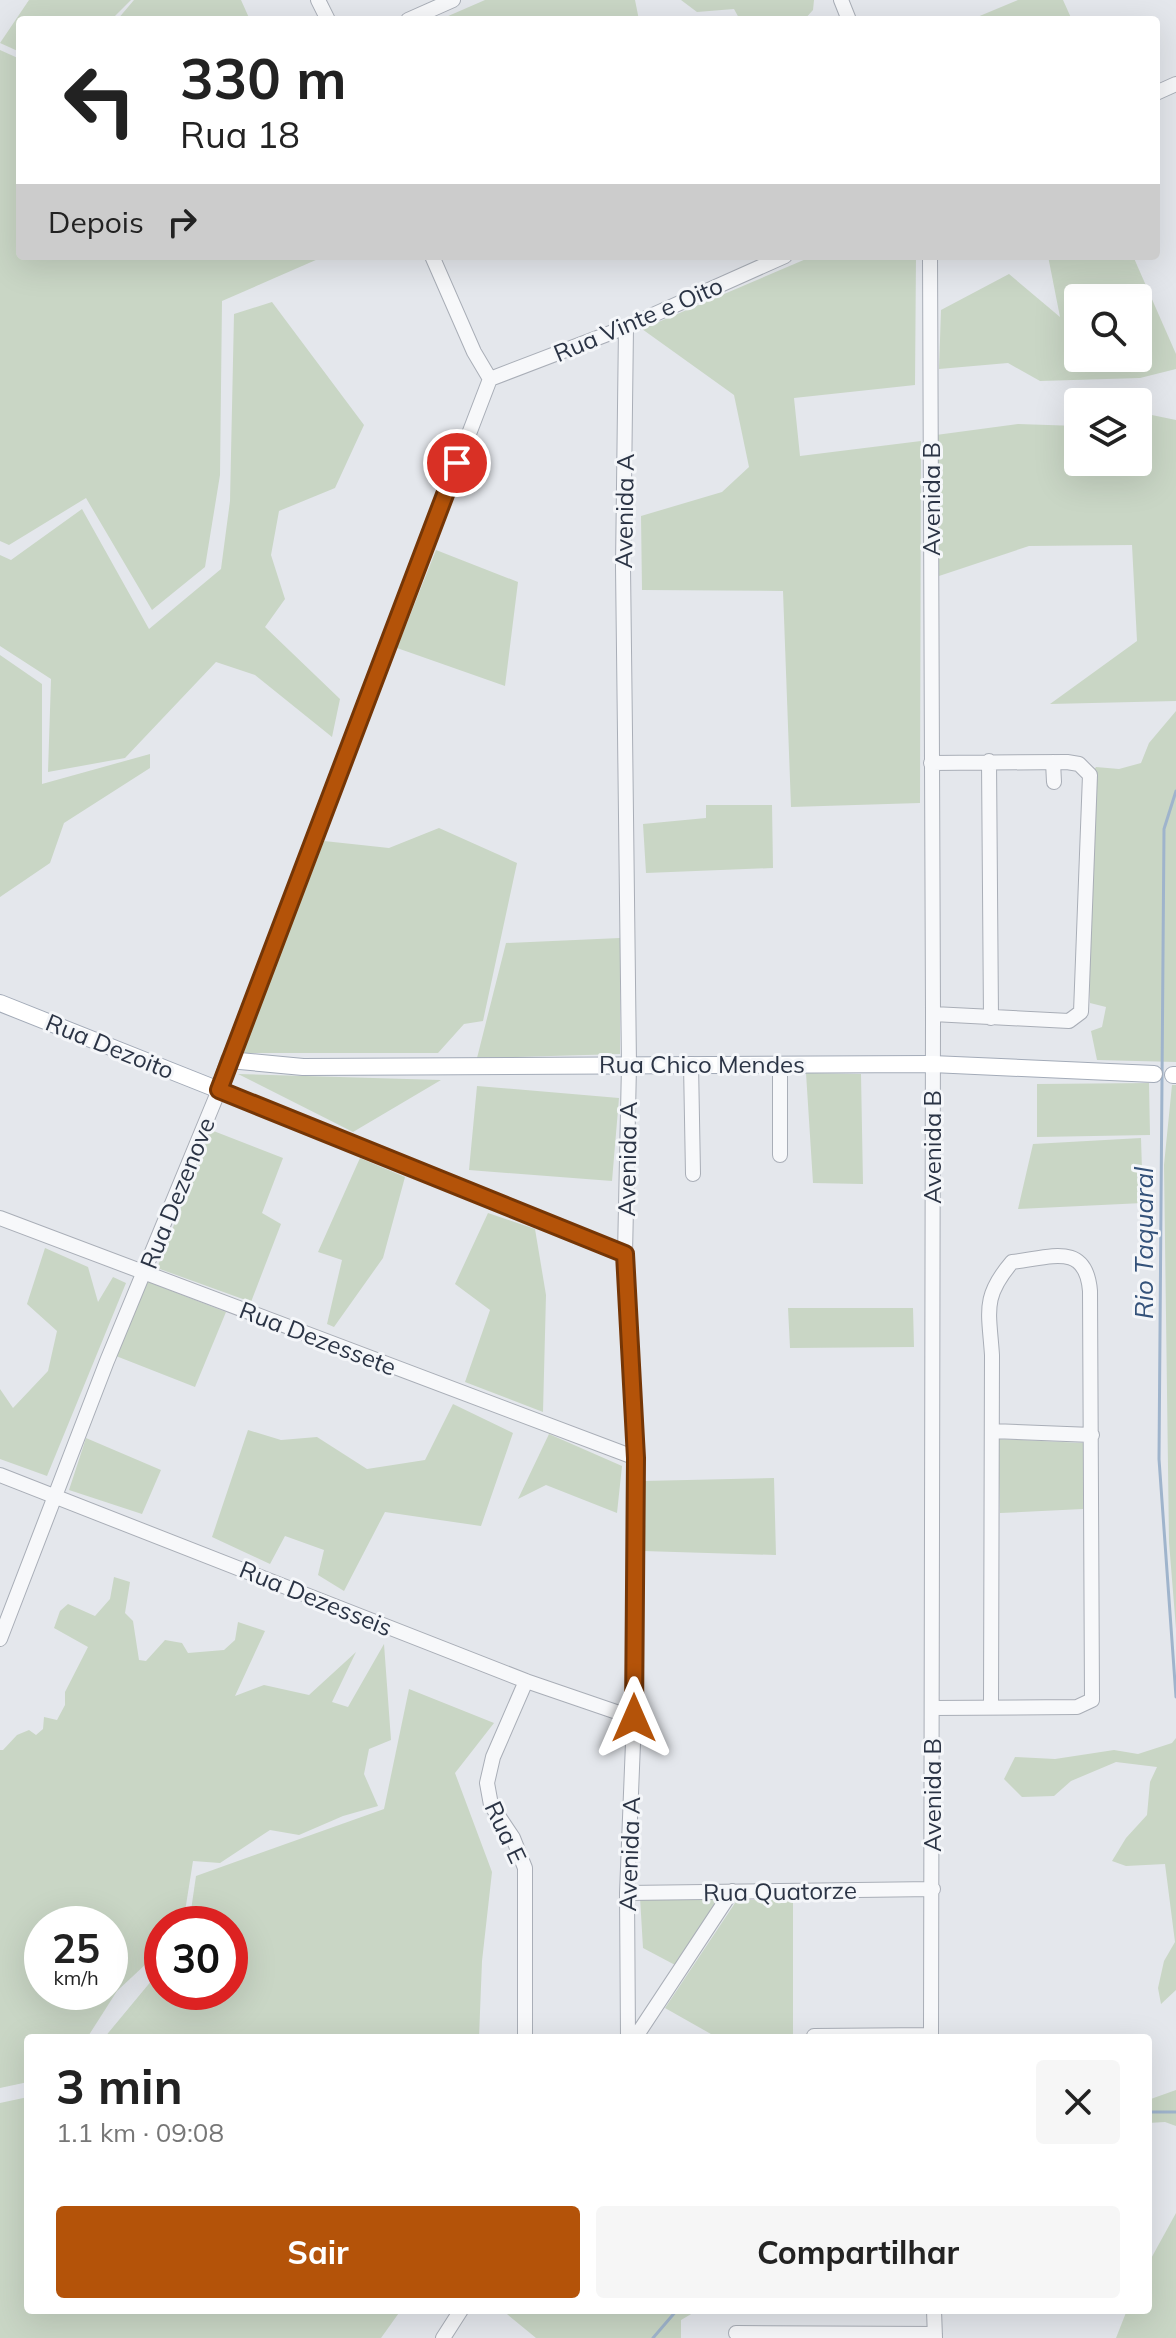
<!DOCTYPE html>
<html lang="pt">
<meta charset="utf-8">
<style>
:root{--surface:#fff;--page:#f6f6f6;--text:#222;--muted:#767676;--accent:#b45309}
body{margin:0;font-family:Mulish,sans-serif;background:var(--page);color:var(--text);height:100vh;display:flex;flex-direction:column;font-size:30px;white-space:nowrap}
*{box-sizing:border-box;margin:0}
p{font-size:26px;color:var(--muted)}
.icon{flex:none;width:44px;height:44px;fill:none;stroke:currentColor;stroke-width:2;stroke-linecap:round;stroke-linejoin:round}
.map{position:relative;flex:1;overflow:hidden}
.panel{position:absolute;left:24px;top:2034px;width:1128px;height:280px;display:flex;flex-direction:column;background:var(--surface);border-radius:8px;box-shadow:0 8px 32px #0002}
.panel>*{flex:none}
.guide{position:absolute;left:16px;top:16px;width:1144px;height:244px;border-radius:8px;box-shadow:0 8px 32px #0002;background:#fff;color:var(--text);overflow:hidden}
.buttons{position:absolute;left:1064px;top:284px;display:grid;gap:16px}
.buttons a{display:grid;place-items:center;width:88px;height:88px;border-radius:8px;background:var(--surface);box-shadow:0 8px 32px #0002;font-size:40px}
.speed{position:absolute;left:24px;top:1906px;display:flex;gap:16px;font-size:40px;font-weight:700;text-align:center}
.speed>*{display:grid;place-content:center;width:104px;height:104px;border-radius:50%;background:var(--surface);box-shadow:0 8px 32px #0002;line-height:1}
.speed small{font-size:20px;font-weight:400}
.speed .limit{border:12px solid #d22;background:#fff;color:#111}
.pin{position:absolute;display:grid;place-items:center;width:68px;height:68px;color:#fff;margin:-34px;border:4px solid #fff;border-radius:50%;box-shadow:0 2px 8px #0007}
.me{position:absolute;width:88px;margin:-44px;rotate:0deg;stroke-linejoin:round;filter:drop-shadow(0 0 6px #0008)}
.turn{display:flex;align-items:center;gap:28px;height:168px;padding:0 32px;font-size:36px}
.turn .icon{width:104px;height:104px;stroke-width:2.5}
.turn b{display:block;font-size:56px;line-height:68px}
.then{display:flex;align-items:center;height:76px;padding:0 32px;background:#0003;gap:16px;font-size:30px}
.round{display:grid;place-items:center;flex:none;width:84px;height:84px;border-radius:8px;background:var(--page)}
.headline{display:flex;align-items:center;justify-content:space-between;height:136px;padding:0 32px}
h1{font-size:48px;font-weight:700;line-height:60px}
.cta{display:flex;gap:16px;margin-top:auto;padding:16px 32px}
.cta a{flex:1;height:92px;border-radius:8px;background:var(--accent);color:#fff;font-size:32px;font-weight:700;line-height:92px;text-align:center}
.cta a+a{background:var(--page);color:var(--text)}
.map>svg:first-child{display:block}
.green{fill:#c9d6c5;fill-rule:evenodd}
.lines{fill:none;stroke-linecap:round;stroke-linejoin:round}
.stream{stroke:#9fb4cc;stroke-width:3}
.minor-casing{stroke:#a9aeb7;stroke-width:16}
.major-casing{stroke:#a3abb8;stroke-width:18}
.minor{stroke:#f7f8fa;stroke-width:14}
.major{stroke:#fff;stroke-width:16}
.route-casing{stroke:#753606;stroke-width:20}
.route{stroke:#b45309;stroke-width:14}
.labels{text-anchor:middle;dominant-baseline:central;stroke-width:6;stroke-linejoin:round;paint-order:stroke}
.street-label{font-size:24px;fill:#2b3445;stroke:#f4f6f9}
.water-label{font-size:26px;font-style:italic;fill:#34527a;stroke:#f4f6f9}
</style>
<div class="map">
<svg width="1176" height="2338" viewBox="0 0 1176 2338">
<rect width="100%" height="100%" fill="#e4e7ec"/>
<path class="green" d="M 29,0 L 131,0 L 111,20 L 20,20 L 20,52 L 0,43 Z
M 134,0 L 241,0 L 250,20 L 117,20 Z
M 485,0 L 635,0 L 639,20 L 439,20 Z
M 681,0 L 814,0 L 813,10 L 804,20 L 740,20 L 734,9 L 697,12 Z
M 1018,0 L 1063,0 L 1072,20 L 970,20 Z
M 0,50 L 20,59 L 20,256 L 325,256 L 222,301 L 220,475 L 205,567 L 152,610 L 86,498 L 9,545 L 0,541 Z
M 813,256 L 916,256 L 915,385 L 794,398 L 800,456 L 921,441 L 920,803 L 791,807 L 783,591 L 642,590 L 641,516 L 722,492 L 749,467 L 734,395 L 642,329 Z
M 1048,256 L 1133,256 L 1176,354 L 1176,369 L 1140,378 L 1040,381 L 1008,363 L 939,369 L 941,310 L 1009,274 L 1060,317 ZM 1078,298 L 1138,298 L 1138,358 L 1078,358 Z
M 272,302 L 364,425 L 335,488 L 279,511 L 271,555 L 285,599 L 265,627 L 340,699 L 332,737 L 255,675 L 216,662 L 125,758 L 48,772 L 51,679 L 0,646 L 0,555 L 11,560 L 82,509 L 149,629 L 221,569 L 230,501 L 234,314 Z
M 1147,414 L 1176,420 L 1176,701 L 1050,704 L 1137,641 L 1132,545 L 1029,546 L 936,577 L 936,435 L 1018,424 L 1078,426 L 1078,462 L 1138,462 L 1138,416 Z
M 436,550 L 518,582 L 505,686 L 397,648 Z
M 0,655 L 42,684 L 42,784 L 150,754 L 150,768 L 64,823 L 50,863 L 0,897 Z
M 1176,711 L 1176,1062 L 1097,1060 L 1091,1031 L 1102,1027 L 1106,1007 L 1090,1003 L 1086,781 L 1096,767 L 1119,769 L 1141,763 L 1149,743 Z
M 706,805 L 772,805 L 773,868 L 646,873 L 643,824 L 706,818 Z
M 439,828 L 517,863 L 483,1021 L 464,1024 L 438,1053 L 242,1053 L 324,841 L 389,848 Z
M 620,938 L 620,1054 L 477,1058 L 506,943 Z
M 806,1073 L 861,1074 L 863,1184 L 813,1183 Z
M 238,1074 L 441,1080 L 353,1132 Z
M 1149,1083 L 1150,1135 L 1037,1137 L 1037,1084 Z
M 1172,1085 L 1176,1085 L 1176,1629 L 1169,1542 L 1164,1165 Z
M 477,1086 L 619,1098 L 612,1181 L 469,1170 Z
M 211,1130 L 283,1158 L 262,1213 L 281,1224 L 251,1302 L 157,1268 Z
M 1141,1138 L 1143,1203 L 1018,1209 L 1033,1144 Z
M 360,1158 L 405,1177 L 383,1258 L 334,1327 L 327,1324 L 342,1260 L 318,1252 Z
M 488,1213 L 535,1229 L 546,1295 L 543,1412 L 465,1382 L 490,1310 L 455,1284 Z
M 45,1248 L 88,1267 L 98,1302 L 113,1277 L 126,1283 L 47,1476 L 0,1459 L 0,1389 L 13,1408 L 48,1371 L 57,1331 L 27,1304 Z
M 146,1281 L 226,1312 L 195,1387 L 116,1356 Z
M 788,1308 L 913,1308 L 914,1347 L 790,1348 Z
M 453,1404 L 513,1433 L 481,1526 L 385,1512 L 344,1591 L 318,1575 L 324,1550 L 285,1536 L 270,1564 L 212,1537 L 248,1430 L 281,1440 L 317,1437 L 367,1469 L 425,1460 Z
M 549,1434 L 622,1466 L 617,1513 L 546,1485 L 518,1499 Z
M 86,1438 L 161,1470 L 142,1514 L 69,1490 Z
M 998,1439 L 1083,1443 L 1083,1509 L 1000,1513 Z
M 774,1478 L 776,1555 L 643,1551 L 643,1481 Z
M 114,1577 L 130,1582 L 125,1613 L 133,1621 L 139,1660 L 146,1661 L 165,1640 L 182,1643 L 188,1653 L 224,1650 L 235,1640 L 238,1622 L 265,1631 L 235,1696 L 264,1685 L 309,1695 L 356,1652 L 332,1702 L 348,1707 L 384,1644 L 391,1740 L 369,1749 L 364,1774 L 378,1806 L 343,1816 L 299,1835 L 270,1830 L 220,1863 L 193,1861 L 183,1924 L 162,1924 L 162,1949 L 117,1991 L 87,2038 L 28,2038 L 28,2082 L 0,2088 L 0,1750 L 3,1750 L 17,1735 L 29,1730 L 36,1735 L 43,1729 L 44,1717 L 57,1720 L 65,1705 L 65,1692 L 88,1647 L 54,1628 L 60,1611 L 68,1604 L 95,1616 L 110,1599 ZM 42,1924 L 110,1924 L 110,1992 L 42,1992 Z
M 409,1689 L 494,1723 L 455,1773 L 492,1872 L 482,1961 L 479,2038 L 104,2038 L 162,1968 L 162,1992 L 230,1992 L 230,1924 L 189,1924 L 196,1876 L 384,1809 Z
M 1176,1738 L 1176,1990 L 1161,2004 L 1158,1988 L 1164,1961 L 1175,1942 L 1165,1864 L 1126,1866 L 1112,1861 L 1126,1838 L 1147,1815 L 1150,1782 L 1157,1767 L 1116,1762 L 1071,1781 L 1054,1796 L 1022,1797 L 1004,1779 L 1015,1757 L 1055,1759 L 1114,1750 L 1138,1754 L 1172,1743 Z
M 723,1896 L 677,1966 L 643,1948 L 640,1897 Z
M 737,1900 L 793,1900 L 793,2038 L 718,2038 L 665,2008 Z
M 1176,2090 L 1176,2126 L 1165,2122 L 1148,2123 L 1148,2100 Z
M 28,2097 L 28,2310 L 401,2310 L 381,2338 L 0,2338 L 0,2103 Z
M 1176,2213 L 1176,2338 L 1116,2338 L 1127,2310 L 1148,2310 L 1148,2264 Z
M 502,2310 L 698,2310 L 681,2320 L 681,2338 L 536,2338 Z"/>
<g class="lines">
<path class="stream" d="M 1176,791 L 1164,829 L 1159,1459 L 1176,1697
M 1148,2112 L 1176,2112
M 653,2338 L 677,2310"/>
<defs>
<path id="minor" d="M 318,0 L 328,20
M 841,0 L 849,20
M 408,20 L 453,0
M 1156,93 L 1176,84
M 930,256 L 933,1014 L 931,2038
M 626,327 L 623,567 L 629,1065 L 625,1254 L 636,1458 L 634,1718 L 627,1893 L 628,2038
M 490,379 L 626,327 L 785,256
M 989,761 L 991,1018
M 1053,762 L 1054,782
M 931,763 L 1067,762 L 1079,764 L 1090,775 L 1081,1012 L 1069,1021 L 933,1014
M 229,1060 L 490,379 L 474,352 L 432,256
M 691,1064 L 693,1174
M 780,1064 L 780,1155
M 0,1218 L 636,1458
M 992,1431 L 1092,1435
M 0,1475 L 526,1681 L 634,1718
M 0,1639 L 107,1361 L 219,1090 L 625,1254
M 932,1708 L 1077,1707 L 1092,1700 L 1090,1291 C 1086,1241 1049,1258 1012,1262 C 982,1297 989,1311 992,1355 L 991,1707
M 627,1893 L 933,1889
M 814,2036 L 931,2035
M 525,2038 L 525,1868 L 513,1838 L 491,1805 L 487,1783 L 493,1757 L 526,1681
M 635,2038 L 732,1891
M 934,2310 L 935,2338
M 736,2333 L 935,2334
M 443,2338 L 461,2310"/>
<path id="major" d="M 0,1003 L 219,1090 L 229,1060 L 303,1067 L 932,1064 L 1154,1074
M 1173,1075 L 1176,1075"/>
</defs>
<use href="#minor" class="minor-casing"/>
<use href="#major" class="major-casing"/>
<use href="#minor" class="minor"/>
<use href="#major" class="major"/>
</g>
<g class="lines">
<defs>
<path id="route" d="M 457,463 L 219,1090 L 625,1254 L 636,1458 L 634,1718"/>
</defs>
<use href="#route" class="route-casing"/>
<use href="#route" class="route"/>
</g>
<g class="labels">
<g class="street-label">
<text transform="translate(638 319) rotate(-23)">Rua Vinte e Oito</text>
<text transform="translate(931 499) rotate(-90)">Avenida B</text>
<text transform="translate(624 511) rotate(-89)">Avenida A</text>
<text transform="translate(110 1046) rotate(22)">Rua Dezoito</text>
<text x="702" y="1064">Rua Chico Mendes</text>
<text transform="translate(932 1147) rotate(-90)">Avenida B</text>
<text transform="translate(627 1159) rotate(-89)">Avenida A</text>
<text transform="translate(177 1193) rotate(-68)">Rua Dezenove</text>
<text transform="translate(318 1338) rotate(21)">Rua Dezessete</text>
<text transform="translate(316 1598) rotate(22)">Rua Dezesseis</text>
<text transform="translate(932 1795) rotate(-90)">Avenida B</text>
<text transform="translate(506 1832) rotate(65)">Rua E</text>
<text transform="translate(629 1854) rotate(-88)">Avenida A</text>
<text transform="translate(780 1891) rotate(-1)">Rua Quatorze</text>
</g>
<g class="water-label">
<text transform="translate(1143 1243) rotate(-90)">Rio Taquaral</text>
</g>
</g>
</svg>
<div class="buttons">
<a><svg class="icon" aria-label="search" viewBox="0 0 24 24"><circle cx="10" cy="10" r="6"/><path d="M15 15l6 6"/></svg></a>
<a><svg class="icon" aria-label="layers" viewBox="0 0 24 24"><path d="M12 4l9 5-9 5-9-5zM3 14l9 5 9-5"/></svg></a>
</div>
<div class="speed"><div>25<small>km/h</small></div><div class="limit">30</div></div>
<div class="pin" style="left:457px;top:463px;background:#d93025"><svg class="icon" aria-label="arrive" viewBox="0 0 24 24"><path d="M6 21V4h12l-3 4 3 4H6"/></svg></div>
<svg class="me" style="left:634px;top:1718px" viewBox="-20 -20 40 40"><path d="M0-17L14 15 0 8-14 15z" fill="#b45309" stroke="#fff" stroke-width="4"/></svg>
<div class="guide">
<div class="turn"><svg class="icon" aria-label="left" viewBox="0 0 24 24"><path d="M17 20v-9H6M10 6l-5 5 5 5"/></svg><div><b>330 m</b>Rua 18</div></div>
<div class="then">Depois<svg class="icon" aria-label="right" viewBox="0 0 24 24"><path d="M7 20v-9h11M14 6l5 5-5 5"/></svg></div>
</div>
<section class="panel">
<div class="headline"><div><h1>3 min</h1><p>1.1 km · 09:08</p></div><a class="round"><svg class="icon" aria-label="close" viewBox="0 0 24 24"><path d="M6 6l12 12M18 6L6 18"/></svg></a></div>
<div class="cta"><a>Sair</a><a>Compartilhar</a></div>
</section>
</div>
